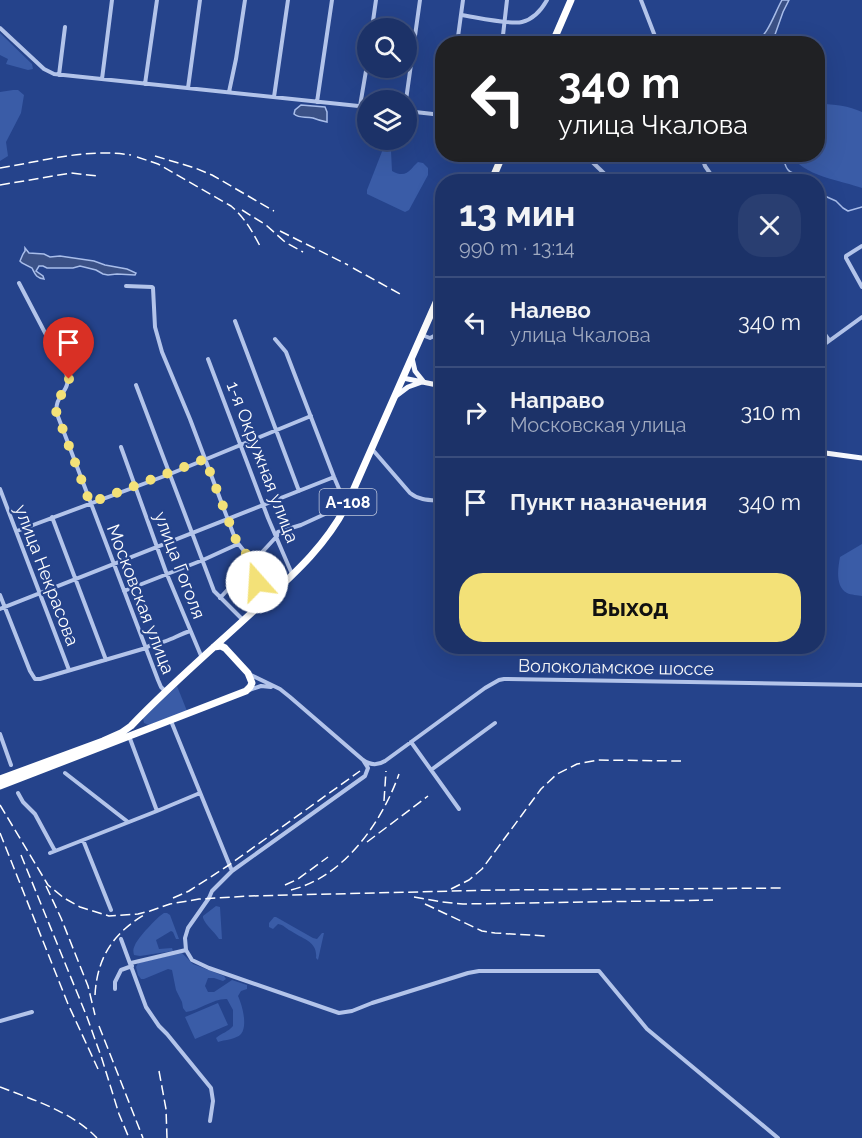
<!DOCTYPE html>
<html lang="ru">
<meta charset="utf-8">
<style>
:root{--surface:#1c3268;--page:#293e71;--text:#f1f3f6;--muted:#a0aac0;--line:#3a4d7c;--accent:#f3e178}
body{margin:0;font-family:Raleway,sans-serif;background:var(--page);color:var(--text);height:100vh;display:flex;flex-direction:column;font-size:22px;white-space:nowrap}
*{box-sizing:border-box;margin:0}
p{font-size:20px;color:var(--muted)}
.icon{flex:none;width:33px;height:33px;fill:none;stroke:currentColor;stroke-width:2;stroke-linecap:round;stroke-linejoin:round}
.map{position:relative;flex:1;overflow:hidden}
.drawer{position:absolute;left:435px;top:174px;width:390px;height:480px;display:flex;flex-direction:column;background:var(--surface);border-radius:24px;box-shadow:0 6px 24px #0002,0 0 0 2px var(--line)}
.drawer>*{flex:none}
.hud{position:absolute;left:435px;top:36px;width:390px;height:126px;border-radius:24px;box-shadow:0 6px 24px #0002,0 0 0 2px var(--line);background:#202124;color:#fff;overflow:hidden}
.buttons{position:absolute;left:357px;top:18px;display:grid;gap:12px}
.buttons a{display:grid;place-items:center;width:60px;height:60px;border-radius:50%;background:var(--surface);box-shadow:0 6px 24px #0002,0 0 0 2px var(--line);font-size:30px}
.pin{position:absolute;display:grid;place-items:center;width:51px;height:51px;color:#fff;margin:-62px -26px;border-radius:50% 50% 50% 0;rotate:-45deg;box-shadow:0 0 6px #0007}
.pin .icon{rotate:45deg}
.me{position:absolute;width:66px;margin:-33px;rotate:341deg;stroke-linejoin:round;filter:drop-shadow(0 0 4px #0008)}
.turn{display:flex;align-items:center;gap:21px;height:126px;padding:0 24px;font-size:27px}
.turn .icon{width:78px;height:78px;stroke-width:2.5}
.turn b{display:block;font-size:42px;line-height:51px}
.round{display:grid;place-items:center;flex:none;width:63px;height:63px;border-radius:24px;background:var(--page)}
.overview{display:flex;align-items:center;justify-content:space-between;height:102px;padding:0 24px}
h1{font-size:36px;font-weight:700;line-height:45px}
.cta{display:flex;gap:12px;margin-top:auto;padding:12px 24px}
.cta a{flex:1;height:69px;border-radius:24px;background:var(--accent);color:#111;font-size:24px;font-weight:700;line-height:69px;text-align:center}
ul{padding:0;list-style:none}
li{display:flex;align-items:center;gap:18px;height:90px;padding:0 24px;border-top:2px solid var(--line)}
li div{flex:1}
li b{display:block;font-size:22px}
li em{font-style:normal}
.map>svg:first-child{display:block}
.green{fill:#3a5ca7}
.water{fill:#3b5186;stroke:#a8bdea;stroke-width:1.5}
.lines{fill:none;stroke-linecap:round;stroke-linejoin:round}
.stream{stroke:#a8bdea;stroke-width:1.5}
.minor{stroke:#b3c4ea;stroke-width:4}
.major{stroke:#f7f9fe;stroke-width:5}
.highway{stroke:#fff;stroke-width:7}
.rail{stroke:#fff;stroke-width:1.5;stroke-dasharray:10 4.5;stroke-linecap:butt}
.route{stroke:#f3e178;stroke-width:10;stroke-dasharray:0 18}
.labels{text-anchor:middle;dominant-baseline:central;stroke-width:4.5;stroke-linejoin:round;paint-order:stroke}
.shield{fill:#25438b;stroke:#bec7dc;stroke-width:1.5}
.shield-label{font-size:16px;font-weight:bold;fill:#fff}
.street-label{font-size:18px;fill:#fff;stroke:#25438b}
</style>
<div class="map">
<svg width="862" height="1138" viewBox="0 0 862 1138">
<rect width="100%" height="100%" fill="#25438b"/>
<path class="green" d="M 0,33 L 32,64 L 33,69 L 28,70 L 6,64 L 8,59 L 0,55 Z
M 13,90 L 18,90 L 24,95 L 21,113 L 6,142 L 8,156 L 0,161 L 0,92 Z
M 820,104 C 834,104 849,106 862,112 L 862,188 C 843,181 800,175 792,155 L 818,154 L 818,105 Z
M 383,149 L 387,149 L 391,151 L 392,171 C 407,179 409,170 418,162 L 423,163 L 428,168 L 428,175 L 409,210 L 405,212 L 367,194 L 367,190 Z
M 862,544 L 862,596 C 858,595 851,595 847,593 C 835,587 838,568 840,557 Z
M 177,686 L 187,711 L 149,725 L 144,723 L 143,718 Z
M 216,906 L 220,907 L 222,939 L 219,939 C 214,931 206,926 203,918 L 203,916 Z
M 164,913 L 167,913 L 170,915 L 179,939 L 176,939 L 173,932 L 171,931 L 156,940 L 159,949 L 172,948 L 173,951 L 140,956 L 134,955 C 133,951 133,949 135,945 C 138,938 157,917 164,913 Z
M 274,917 L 276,917 L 313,938 L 317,939 L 322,933 L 324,933 L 318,960 L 316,958 C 318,941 302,939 291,931 C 285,928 284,925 278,924 L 273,929 L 269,927 L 269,923 Z
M 182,953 L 193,964 L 224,976 L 226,979 L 223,981 L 214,978 L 208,978 L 205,986 L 208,992 L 214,992 L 232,980 L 247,985 L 247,989 L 241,991 L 238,996 C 242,1005 248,1025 241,1034 C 237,1039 224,1040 218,1042 L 216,1038 C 222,1033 228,1032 233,1026 L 233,1010 L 227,999 C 214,998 200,1010 186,1012 L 183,1008 L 182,1002 L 176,990 L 172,970 L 168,969 L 144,979 L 141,979 L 138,975 L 136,967 L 138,963 Z
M 218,1003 L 228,1025 L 195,1039 L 185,1017 Z"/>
<path class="water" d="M 782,0 L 789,0 L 783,12 L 772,43 L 753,43 C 768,37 774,14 782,0 Z
M 301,105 L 325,107 L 327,112 L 327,122 C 322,121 318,120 313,118 C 305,116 300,119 294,114 L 295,110 Z
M 25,248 L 29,253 L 44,254 L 50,257 L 60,256 L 94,261 L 105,265 L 127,269 L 136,273 L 135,275 L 117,274 L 108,275 L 103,274 L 96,270 L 80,266 L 73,268 L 47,268 L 43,266 L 39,266 L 36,271 L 43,276 L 44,279 C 36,278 35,274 32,268 L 22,263 L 20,261 L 23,254 L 25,251 Z"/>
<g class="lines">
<path class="stream" d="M 783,154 C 786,180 796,169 807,182
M 818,193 L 836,201 L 843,208 L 848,211 L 862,207"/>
<path class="minor" d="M 641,0 L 658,44
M 461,15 C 475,17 510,25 522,22 C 534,19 542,9 547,0
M 0,28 L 44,69 L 54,74 L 368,107
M 372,28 L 376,0
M 457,44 L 463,0
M 502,44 L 507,0
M 59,75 L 65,27
M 102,79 L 112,0
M 145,84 L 157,0
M 188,88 L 200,0
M 229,92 L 236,59 L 245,0
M 274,97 L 288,0
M 406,100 L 420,0
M 317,102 L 332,0
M 360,106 L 368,59
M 406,111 L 442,115
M 584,154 L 613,182
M 701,154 L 705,166 L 716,182
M 862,246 L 846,256 L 846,258 L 862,287
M 19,283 L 66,373 C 73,392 53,394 57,414 L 158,680 L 161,687 L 166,692
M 126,286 L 152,287 L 153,288 L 155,327 L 162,352 L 190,419 L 236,541 L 253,562 L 257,582 L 264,601
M 235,321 L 299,491
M 818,325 L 829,340
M 422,335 L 430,338 L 436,335 L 442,336
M 275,339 L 286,352 L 334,477 L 342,496 L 348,501
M 818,349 L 862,317
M 208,359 L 268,518 L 292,574
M 136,385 L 214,591 L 243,620
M 121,447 L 166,572 L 202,658
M 372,449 L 410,493 C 420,501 431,500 442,501
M 0,489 L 69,670
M 52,517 L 106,660
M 17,531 L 170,474 L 311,416
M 124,591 L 203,560 L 238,544
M 0,595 L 30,671 L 35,679 L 40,679 L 146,648 C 152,643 159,644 166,641 C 174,638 181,634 190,631
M 220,598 L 277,536 L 278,532 L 301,525 L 325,514
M 0,609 L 334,477
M 251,675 L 280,689 L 290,697 L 363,760 C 370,765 377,766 385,761 L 485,688 L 499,680 L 504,679 L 862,685
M 249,690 L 261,686 L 271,687
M 171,721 L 232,871
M 0,734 L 11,765
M 129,736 L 157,811
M 411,742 L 459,809
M 363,760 L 368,768 L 365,776 L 232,871 L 212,891 L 209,898 L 188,928 L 185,938 L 186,950 L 192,960 L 209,968 L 339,1013 L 352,1011 L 372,1003 L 468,973 L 479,971 L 599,971 L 647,1029 L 778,1138
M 431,770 L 495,723
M 65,773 L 128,822
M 18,793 L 23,802 L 35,814 L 55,851
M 83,840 L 111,910
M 50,853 L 157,811 L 200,793
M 121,939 L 146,1007 L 159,1026 L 167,1034 L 211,1088 L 213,1101 L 210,1121
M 131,963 L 186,950
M 115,989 L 115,982 L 121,970 L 132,966
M 0,1021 L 32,1012"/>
<path class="major" d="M 412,358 L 415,371 L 423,381
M 403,378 L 442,386
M 396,396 L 408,387 L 422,382
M 818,452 L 862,458"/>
<path class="highway" d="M 552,44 L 571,0
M 491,182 L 503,154
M 0,779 L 103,741 L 121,733 L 131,726 C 171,684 216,646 259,606 C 293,575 328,544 348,502 L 442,289
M 0,786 L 246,691 L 250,687 L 252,683 L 248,673 L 225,648 L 221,646 L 214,647"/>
<path class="rail" d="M 155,156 L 195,168 L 212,175 L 274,211
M 137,157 L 158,164 L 231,206 C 245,218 252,231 260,246
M 0,168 C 43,161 87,148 131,155
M 0,185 L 71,173 L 98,176
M 242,210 L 266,225 L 285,242 L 303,252
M 280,231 L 348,265
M 353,268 L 402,295
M 384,801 L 386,771
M 0,805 L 48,885 L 64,898 L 80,907 L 109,916 L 138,914 L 150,911 L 170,904 L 199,899 L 250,896 L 496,890 L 785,888
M 0,833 L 68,1004 L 98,1069
M 367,842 L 428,796
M 21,855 L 87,1017 L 102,1059 L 119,1114 L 129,1138
M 285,885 L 298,879 L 328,857
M 46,886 L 61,918 L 88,986 L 95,1015
M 451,889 L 469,880 L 482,869 L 541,789 L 557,774 L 577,764 L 598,760 L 681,761
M 291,890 C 344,877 382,822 399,774
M 414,897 L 442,902 L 463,904 L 713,900
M 173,898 L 189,891 L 229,865 L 360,771
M 425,904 L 482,931 L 495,933 L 546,936
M 95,995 C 97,959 112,934 144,915
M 99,1026 L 143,1138
M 159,1071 L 166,1109 L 167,1138
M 0,1087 C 34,1100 72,1112 97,1138"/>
</g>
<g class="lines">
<path class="route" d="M 69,379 C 67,391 55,398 56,411 L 90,503 L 205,459 L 236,540 L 240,547 L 253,562 L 257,582"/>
</g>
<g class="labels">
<rect class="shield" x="319.5" y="489" width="57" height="26" rx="4.5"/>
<g class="shield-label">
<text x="348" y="502">А-108</text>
</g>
<g class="street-label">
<text transform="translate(263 462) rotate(69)">1-я Окружная улица</text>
<text transform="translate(180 565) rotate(69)">улица Гоголя</text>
<text transform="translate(47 575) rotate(69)">улица Некрасова</text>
<text transform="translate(141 599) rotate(69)">Московская улица</text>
<text transform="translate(616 667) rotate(1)">Волоколамское шоссе</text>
</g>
</g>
</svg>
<div class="buttons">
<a><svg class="icon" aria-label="search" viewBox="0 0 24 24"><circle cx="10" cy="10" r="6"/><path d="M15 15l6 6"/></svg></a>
<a><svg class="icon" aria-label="layers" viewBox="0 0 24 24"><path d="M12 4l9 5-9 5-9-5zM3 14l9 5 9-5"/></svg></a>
</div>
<div class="pin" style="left:69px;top:379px;background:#d93025"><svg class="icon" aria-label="arrive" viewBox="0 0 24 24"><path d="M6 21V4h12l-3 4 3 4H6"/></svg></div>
<svg class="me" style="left:257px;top:582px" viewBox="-20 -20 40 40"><circle r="19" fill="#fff"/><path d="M0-13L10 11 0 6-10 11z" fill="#f3e178"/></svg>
<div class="hud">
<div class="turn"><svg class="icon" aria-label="left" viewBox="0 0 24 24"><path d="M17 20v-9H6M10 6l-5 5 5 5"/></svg><div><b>340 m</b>улица Чкалова</div></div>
</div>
<section class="drawer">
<div class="overview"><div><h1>13 мин</h1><p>990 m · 13:14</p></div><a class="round"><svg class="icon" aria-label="close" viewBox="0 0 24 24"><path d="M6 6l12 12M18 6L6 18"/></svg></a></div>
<ul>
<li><svg class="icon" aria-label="left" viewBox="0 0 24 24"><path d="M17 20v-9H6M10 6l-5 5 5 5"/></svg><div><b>Налево</b><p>улица Чкалова</p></div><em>340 m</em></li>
<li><svg class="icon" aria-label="right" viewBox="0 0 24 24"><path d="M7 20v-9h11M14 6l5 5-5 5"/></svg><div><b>Направо</b><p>Московская улица</p></div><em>310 m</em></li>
<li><svg class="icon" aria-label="arrive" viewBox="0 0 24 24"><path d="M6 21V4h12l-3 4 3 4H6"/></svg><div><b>Пункт назначения</b></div><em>340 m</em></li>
</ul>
<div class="cta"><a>Выход</a></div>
</section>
</div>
